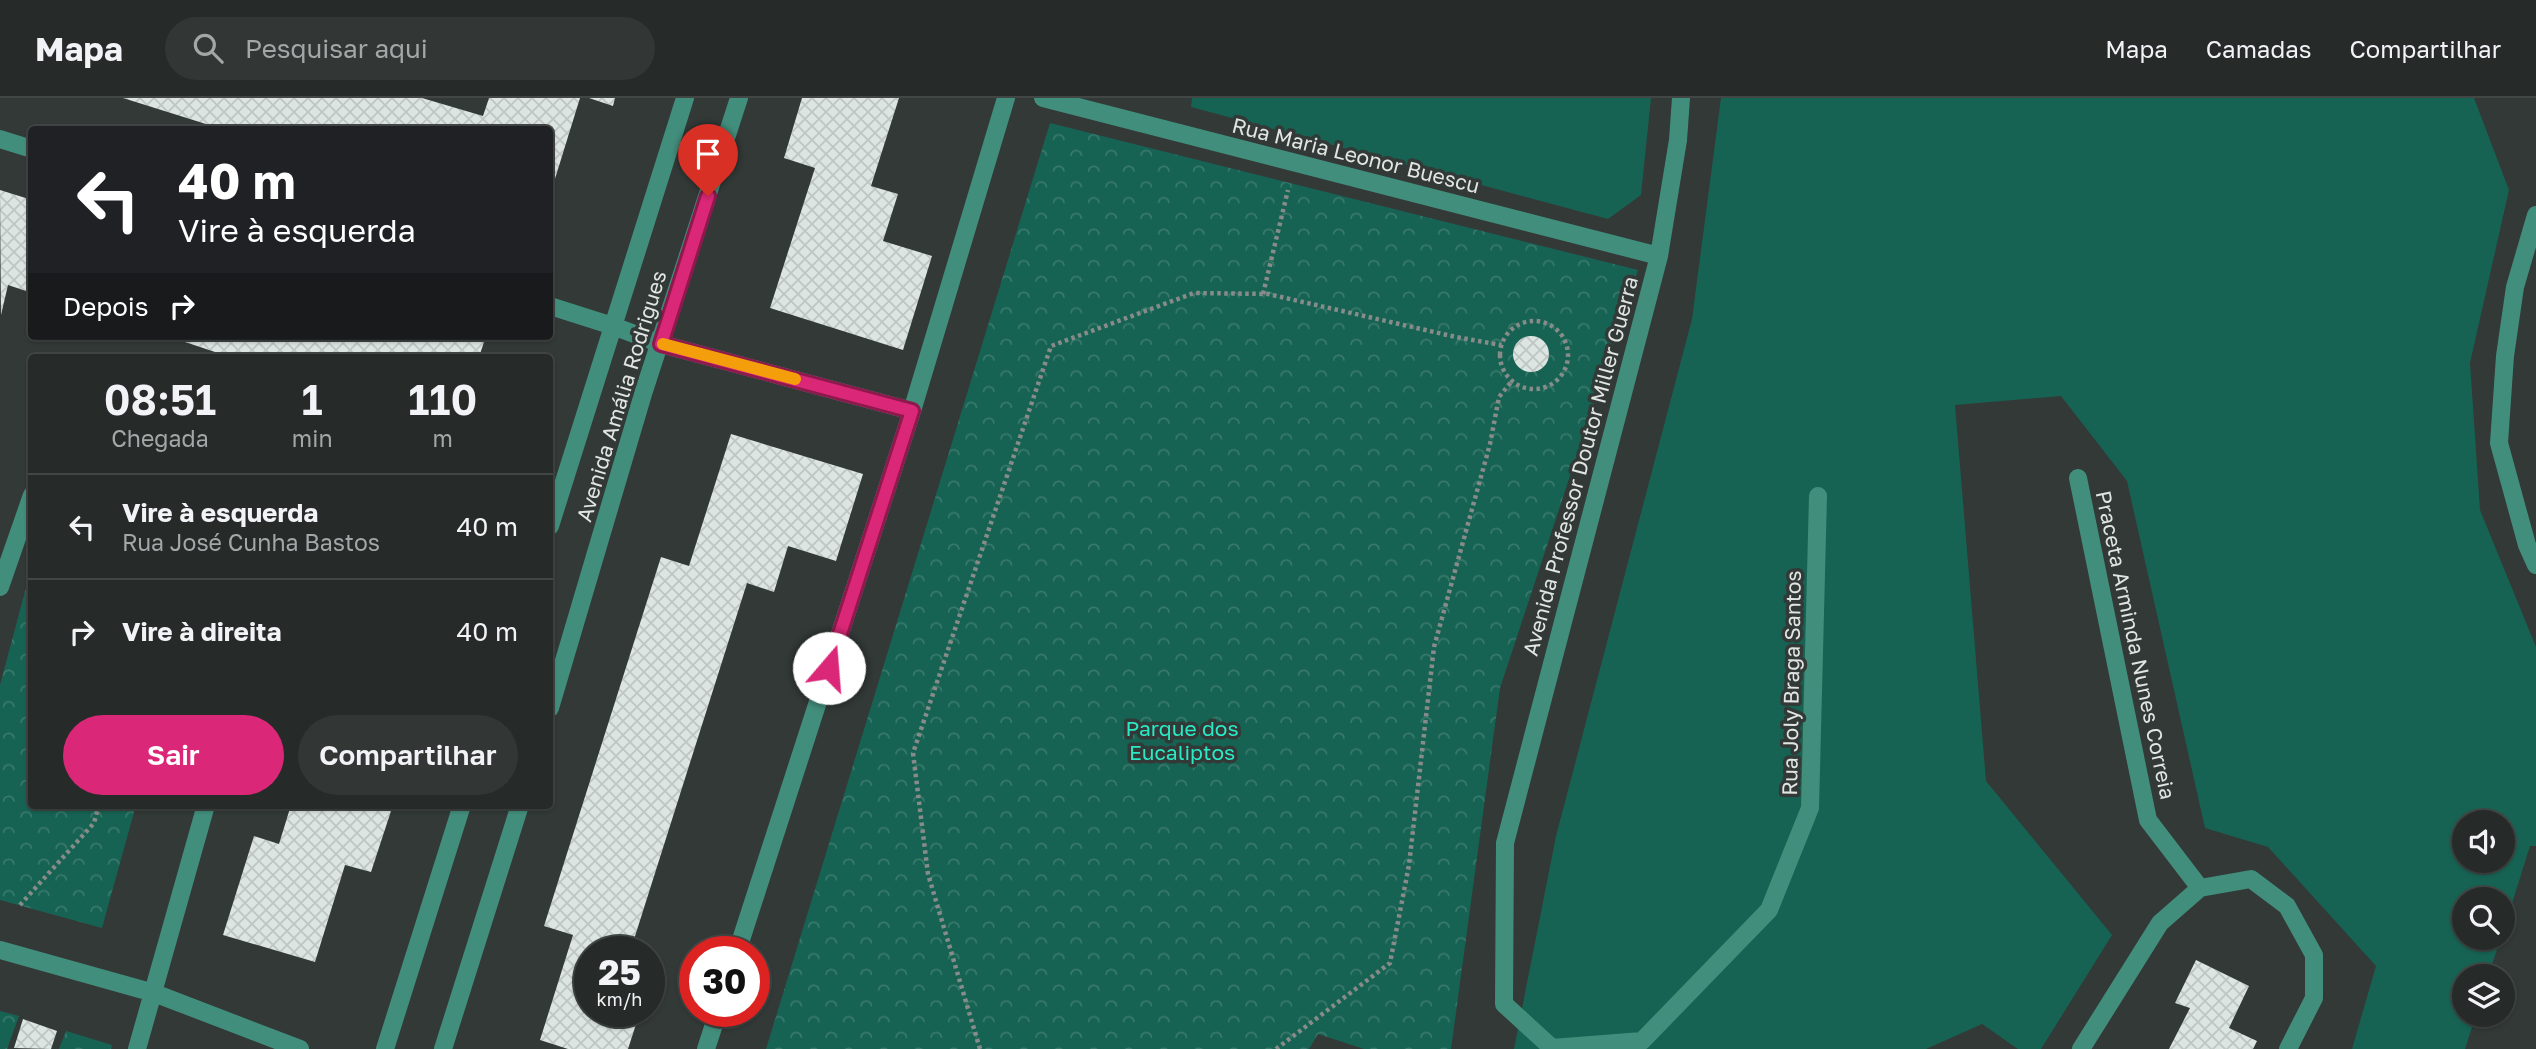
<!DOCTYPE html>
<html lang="pt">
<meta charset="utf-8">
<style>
:root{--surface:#262b29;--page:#323735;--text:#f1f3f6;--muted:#a4a7a8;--line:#424746;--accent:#db2777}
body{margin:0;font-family:"Golos Text",sans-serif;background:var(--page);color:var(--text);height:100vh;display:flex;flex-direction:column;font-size:26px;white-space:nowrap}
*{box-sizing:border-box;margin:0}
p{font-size:23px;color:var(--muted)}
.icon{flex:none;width:38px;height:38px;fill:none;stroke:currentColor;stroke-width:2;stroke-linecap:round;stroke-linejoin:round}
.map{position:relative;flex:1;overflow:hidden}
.sheet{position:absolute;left:28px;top:256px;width:525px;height:455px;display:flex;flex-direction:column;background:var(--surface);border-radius:7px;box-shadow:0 2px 5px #0004,0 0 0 2px var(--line)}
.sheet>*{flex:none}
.guide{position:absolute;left:28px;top:28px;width:525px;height:214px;border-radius:7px;box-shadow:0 2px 5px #0004,0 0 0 2px var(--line);background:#202124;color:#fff;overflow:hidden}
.buttons{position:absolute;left:2452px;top:712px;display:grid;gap:14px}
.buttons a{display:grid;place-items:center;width:63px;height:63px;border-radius:50%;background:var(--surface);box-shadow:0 2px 5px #0004,0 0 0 2px var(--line);font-size:35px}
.speed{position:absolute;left:574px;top:838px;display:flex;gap:14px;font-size:35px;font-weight:700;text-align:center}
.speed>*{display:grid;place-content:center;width:91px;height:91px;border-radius:50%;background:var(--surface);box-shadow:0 2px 5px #0004,0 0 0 2px var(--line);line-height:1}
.speed small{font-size:18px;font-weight:400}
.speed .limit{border:10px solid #d22;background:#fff;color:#111}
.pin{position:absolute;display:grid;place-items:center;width:60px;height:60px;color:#fff;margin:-72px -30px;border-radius:50% 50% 50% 0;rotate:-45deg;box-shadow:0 0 7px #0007}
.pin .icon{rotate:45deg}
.me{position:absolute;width:77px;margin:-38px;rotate:18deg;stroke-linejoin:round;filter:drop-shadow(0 0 5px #0008)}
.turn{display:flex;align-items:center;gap:24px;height:147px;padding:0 35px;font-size:32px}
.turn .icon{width:91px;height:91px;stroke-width:2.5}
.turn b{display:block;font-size:49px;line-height:60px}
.then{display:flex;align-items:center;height:66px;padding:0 35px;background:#0003;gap:14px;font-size:26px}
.eta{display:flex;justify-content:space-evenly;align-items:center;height:119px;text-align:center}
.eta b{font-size:42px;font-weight:600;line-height:49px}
.button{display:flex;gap:14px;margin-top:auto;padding:14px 35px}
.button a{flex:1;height:80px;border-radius:42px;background:var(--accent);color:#fff;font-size:28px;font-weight:600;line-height:80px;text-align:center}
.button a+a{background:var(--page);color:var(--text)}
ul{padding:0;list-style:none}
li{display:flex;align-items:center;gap:21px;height:105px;padding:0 35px;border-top:2px solid var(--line)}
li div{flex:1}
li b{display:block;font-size:26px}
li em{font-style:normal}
header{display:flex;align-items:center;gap:42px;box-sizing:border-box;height:98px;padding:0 35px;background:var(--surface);border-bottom:2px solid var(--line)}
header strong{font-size:33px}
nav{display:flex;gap:38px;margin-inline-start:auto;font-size:24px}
.search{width:490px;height:63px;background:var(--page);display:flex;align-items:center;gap:18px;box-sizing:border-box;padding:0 24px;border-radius:38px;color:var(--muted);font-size:26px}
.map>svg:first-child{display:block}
.grass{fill:#176353;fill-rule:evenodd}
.park{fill:url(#park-crowns)}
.building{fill:url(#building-cross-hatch)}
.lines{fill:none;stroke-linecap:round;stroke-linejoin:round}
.path{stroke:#878c8a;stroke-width:4.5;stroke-dasharray:3.5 3.5;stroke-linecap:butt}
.minor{stroke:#428e7c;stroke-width:18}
.route-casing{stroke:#8e194d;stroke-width:18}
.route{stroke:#db2777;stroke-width:12}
.slow{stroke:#f59e0b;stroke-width:12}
.labels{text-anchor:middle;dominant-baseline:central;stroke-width:7;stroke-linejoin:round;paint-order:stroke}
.street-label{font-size:21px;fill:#e1e5e3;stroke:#323937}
.park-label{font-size:21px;fill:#29eac5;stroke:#323937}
</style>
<header>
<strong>Mapa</strong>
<div class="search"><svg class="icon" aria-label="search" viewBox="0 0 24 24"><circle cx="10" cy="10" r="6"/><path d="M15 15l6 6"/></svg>Pesquisar aqui</div>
<nav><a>Mapa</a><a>Camadas</a><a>Compartilhar</a></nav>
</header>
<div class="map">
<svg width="2536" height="951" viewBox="0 0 2536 951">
<defs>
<pattern id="park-crowns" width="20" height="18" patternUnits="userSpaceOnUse" patternTransform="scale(1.75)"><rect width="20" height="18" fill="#176353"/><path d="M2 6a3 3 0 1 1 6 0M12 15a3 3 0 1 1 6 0" fill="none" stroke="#38796c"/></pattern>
<pattern id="building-cross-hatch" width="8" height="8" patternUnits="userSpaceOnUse" patternTransform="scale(1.75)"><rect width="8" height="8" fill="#dce5e2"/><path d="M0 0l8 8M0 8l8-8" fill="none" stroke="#bec5c2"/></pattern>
</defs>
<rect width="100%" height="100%" fill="#323937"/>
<path class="grass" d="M 1192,0 L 1651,0 L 1641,97 L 1608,121 L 1191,9 Z
M 1721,0 L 2474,0 L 2509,92 L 2470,265 L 2480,412 L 2536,549 L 2536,748 L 2530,748 L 2503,834 L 2502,802 L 2464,802 L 2464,840 L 2501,840 L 2488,878 L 2464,878 L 2464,917 L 2476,917 L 2465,951 L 2352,951 L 2376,868 L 2268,749 L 2205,730 L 2127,383 L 2061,298 L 1955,307 L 1986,683 L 2112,837 L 2041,951 L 2018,951 L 1982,926 L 1926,951 L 1514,951 L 1556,738 L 1692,221 ZM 2464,724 L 2502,724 L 2502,763 L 2464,763 Z"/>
<path class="park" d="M 1050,25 L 1638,172 L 1500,590 L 1451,951 L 1364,951 L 1318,936 L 1309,951 L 766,951 Z
M 31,471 L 32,707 L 136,707 L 102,830 L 0,802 L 0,587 Z
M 0,913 L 19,918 L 7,951 L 0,951 Z
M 66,933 L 112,947 L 111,951 L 59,951 Z"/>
<path class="building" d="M 123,0 L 422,0 L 483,18 L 489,0 L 580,0 L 550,97 L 550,32 L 225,32 Z
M 589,0 L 615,0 L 613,8 Z
M 802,0 L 899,0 L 871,88 L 898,96 L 883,143 L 932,158 L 903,252 L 770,210 L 815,70 L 784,60 Z
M 0,92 L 32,102 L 32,195 L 8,187 L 1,217 Z
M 167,238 L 465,238 L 484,244 L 479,259 L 230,259 Z
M1513 256a18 18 0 1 1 36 0a18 18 0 1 1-36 0Z
M 731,336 L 863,376 L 836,463 L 788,448 L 774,494 L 747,485 L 630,854 L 590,854 L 590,914 L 640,914 L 628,951 L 568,951 L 540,942 L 573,837 L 544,828 L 661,459 L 689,468 Z
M 291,707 L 393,707 L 371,774 L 345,767 L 315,864 L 223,837 L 254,738 L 279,746 Z
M 2196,862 L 2249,888 L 2229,930 L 2257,943 L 2253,951 L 2169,951 L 2190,910 L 2175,905 Z
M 23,921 L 57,933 L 51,951 L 14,950 Z"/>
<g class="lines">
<path class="path" d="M 1263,196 L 1288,92
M1500 257a34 34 0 1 1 68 0a34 34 0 1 1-68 0Z
M 20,807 L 94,725 L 99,707
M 980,951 L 928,776 L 913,655 L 1051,248 L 1194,195 L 1268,196 L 1456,239 L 1501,247
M 1276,951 L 1390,865 L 1409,767 L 1434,549 L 1490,346 L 1499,299 L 1512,283"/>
<path class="minor" d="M 1043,0 L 1659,158
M 1681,0 L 1678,42 L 1659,158 L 1505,745 L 1504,906 L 1552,950 L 1642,943 L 1769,812 L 1810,710 L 1818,398
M 0,41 L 32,51
M 2536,117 L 2515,189 L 2505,258 L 2499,345 L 2527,447 L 2536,467
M 550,208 L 613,228 L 661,246 L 912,313
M 2078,380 L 2148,722 L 2200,790
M 550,428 L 685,0
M 0,489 L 32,397
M 550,610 L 643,296 L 739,0
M 2200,790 L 2251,781 L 2287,808 L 2314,857 L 2314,900 L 2288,951
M 0,852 L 154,895 L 300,951
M 737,854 L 912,313 L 1006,0
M 137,951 L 206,707
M 385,951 L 462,707
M 443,951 L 520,707
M 706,951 L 718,914
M 2081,951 L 2160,825 L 2200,790"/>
</g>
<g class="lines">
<defs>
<path id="route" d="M 708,98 L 661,246 L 912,313 L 829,570"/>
</defs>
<use href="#route" class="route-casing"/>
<use href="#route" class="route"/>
<path class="slow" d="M 663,246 L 795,281"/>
</g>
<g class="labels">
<g class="street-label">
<text transform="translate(1356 57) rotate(14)">Rua Maria Leonor Buescu</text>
<text transform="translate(621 298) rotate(-73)">Avenida Amália Rodrigues</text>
<text transform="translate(1580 368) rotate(-75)">Avenida Professor Doutor Miller Guerra</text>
<text transform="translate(2136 547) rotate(78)">Praceta Arminda Nunes Correia</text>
<text transform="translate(1791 585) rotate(-89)">Rua Joly Braga Santos</text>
</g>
<g class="park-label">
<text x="1182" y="630">Parque dos<tspan x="1182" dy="24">Eucaliptos</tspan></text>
</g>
</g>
</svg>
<div class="buttons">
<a><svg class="icon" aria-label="sound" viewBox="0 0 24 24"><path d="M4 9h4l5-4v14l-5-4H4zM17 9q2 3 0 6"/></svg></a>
<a><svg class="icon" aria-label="search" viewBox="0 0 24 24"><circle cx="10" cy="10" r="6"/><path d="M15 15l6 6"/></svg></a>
<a><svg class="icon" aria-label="layers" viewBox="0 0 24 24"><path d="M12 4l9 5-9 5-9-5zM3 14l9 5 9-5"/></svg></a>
</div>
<div class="speed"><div>25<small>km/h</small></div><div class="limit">30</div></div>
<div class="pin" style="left:708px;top:98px;background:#d93025"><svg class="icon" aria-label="arrive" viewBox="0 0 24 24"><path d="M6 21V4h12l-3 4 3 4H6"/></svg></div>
<svg class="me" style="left:829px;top:570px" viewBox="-20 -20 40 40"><circle r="19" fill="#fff"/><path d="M0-13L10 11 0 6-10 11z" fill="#db2777"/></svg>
<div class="guide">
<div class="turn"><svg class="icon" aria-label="left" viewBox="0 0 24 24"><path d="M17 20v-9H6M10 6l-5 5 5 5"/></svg><div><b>40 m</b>Vire à esquerda</div></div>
<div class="then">Depois<svg class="icon" aria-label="right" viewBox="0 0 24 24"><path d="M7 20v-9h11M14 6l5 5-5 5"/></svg></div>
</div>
<section class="sheet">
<div class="eta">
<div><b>08:51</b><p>Chegada</p></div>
<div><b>1</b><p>min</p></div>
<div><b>110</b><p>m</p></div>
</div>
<ul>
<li><svg class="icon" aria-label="left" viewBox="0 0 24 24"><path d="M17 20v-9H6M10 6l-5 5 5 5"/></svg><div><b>Vire à esquerda</b><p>Rua José Cunha Bastos</p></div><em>40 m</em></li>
<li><svg class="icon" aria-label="right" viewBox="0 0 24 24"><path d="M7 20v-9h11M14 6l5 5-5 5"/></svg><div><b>Vire à direita</b></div><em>40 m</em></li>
</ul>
<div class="button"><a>Sair</a><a>Compartilhar</a></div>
</section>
</div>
